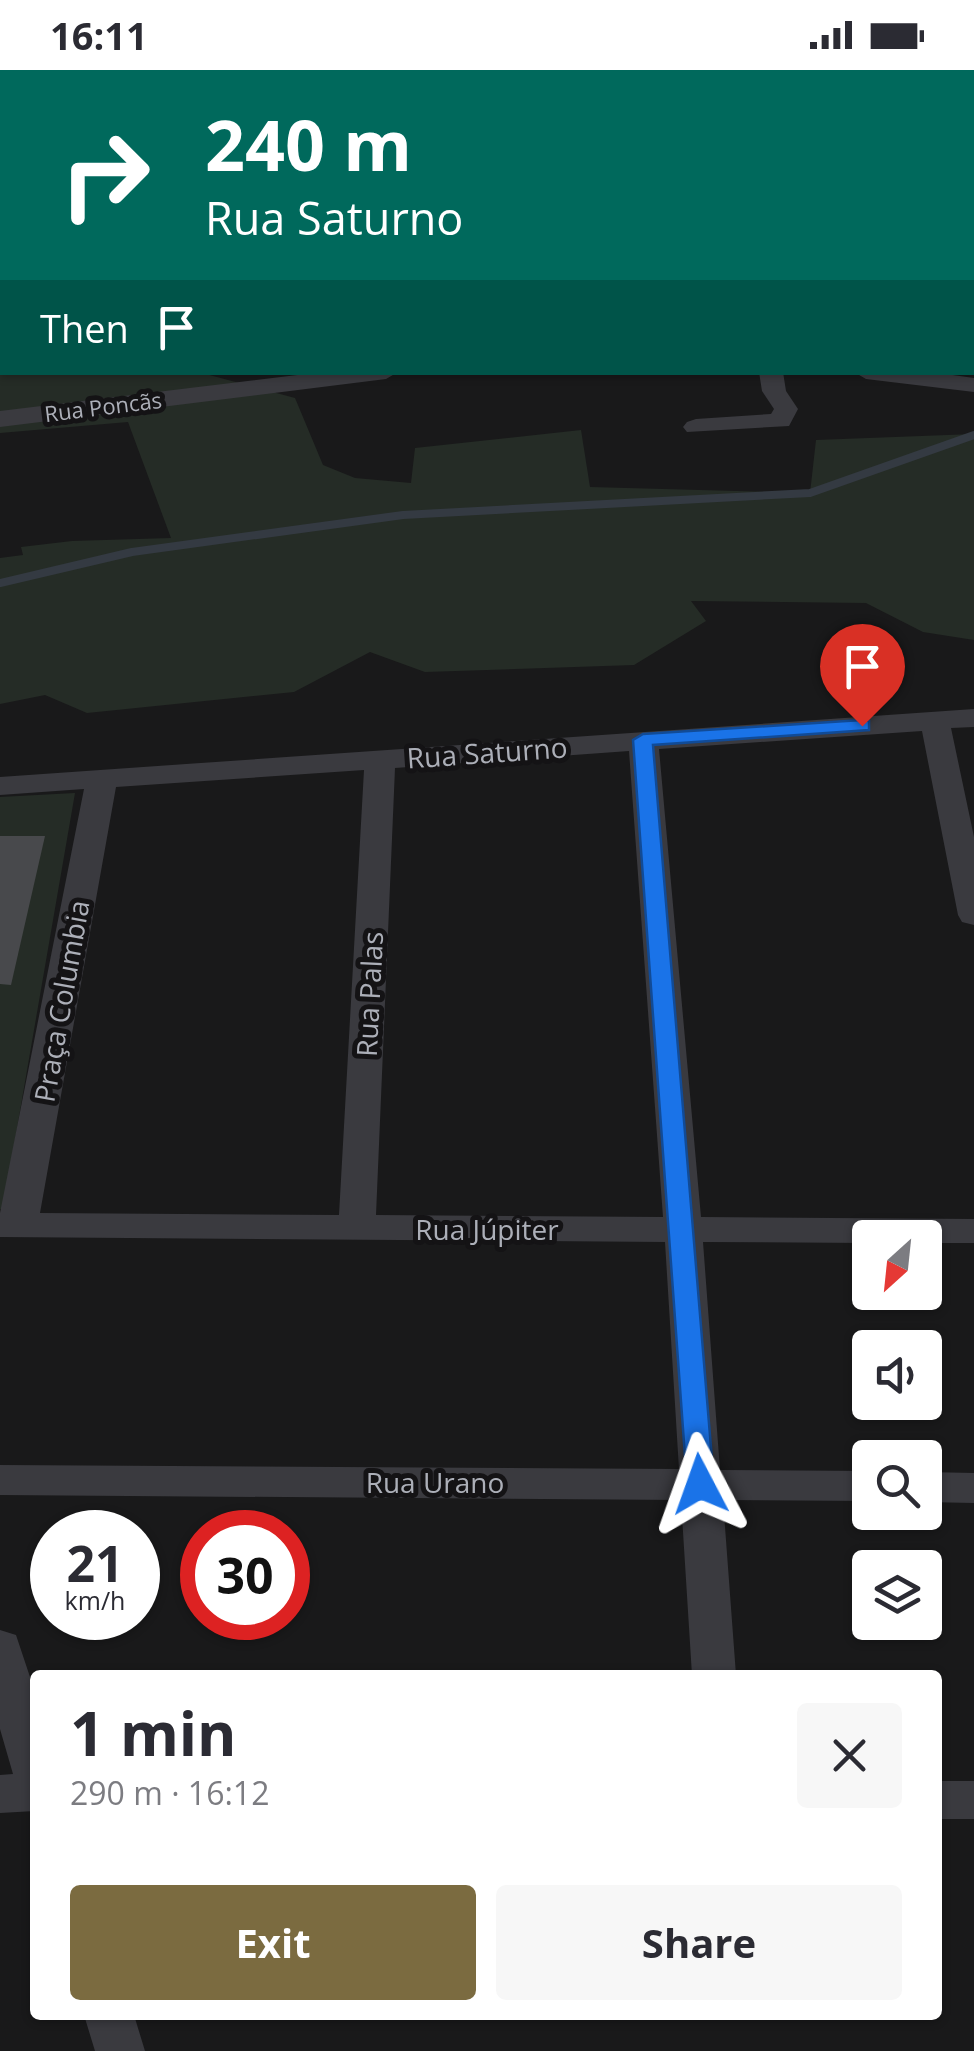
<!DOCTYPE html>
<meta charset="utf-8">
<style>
:root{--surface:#fff;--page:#f7f7f7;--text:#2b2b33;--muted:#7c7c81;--accent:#7b6b40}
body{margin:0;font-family:"Open Sans",sans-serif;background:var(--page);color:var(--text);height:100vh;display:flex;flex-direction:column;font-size:38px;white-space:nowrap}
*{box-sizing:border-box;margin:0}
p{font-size:32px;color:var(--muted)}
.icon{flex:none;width:55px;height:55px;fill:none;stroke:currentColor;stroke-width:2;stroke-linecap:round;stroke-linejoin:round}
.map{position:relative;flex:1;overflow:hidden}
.side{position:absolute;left:30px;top:1600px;width:912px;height:350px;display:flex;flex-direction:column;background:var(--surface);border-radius:10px;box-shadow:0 2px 8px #0004}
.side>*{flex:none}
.banner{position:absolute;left:0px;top:0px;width:975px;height:305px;box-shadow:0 2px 8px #0004;background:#00695c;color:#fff;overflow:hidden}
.needle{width:65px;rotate:207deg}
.buttons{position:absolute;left:852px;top:1150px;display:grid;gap:20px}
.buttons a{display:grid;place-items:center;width:90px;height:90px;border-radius:10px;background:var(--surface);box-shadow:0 2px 8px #0004;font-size:50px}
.speed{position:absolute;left:30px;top:1440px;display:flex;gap:20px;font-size:50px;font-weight:700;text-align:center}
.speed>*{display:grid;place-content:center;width:130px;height:130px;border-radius:50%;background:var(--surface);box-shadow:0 2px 8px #0004;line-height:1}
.speed small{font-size:25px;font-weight:400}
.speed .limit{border:15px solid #d22;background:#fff;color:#111}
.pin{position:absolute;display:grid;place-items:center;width:85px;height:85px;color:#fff;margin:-102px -42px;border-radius:50% 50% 50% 0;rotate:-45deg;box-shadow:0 0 10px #0007}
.pin .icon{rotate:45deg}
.me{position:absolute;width:110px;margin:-55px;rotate:356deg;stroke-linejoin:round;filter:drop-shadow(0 0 8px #0008)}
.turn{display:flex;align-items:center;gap:35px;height:210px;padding:0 40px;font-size:45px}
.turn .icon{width:130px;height:130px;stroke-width:2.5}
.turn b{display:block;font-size:70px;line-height:85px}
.then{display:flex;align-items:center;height:95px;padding:0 40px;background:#0003;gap:20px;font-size:38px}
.round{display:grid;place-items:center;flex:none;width:105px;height:105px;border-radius:10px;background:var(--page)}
.headline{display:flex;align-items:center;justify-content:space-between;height:170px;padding:0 40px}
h1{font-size:60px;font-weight:700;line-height:75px}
.cta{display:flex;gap:20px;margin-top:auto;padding:20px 40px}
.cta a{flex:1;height:115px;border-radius:10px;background:var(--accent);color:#fff;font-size:40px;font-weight:700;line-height:115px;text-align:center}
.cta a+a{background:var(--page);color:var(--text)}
.status{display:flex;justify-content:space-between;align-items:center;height:70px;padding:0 50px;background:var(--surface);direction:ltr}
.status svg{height:28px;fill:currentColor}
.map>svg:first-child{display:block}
.green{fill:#252c26}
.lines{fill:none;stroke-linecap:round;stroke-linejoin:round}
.stream{stroke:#343a42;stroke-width:8}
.building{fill:#48494c}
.service{stroke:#3a3a3f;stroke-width:18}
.minor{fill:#3a3a3f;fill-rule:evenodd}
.route{fill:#1a73e8;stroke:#114b97;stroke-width:2.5}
.labels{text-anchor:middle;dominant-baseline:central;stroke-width:10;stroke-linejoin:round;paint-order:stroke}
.far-street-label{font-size:22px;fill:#acafb8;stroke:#141315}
.street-label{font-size:28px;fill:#acafb8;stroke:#141315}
</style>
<div class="status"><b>16:11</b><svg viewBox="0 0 49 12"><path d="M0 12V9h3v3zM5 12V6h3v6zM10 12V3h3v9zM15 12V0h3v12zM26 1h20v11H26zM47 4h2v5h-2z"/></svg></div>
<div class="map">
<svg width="974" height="1981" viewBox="0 0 974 1981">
<rect width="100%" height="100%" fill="#19191a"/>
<path class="green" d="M 0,181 L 2,302 L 202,303 L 295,328 L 323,395 L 355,408 L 411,413 L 415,378 L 581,360 L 590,417 L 810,423 L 816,370 L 974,364 L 974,570 L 923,562 L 866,533 L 691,531 L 706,551 L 634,595 L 425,602 L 370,582 L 294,622 L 87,643 L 45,625 L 0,634 L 0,488 L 23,485 L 21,477 L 72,471 L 171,468 L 128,352 L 0,363 Z
M 75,723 L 3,1139 L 0,1139 L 0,727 Z"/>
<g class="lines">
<path class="stream" d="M 0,513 L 132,482 L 403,445 L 810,423 L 974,365"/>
</g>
<path class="building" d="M 0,766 L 45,766 L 11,915 L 0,914 Z"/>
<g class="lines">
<path class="service" d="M 507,2 L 515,0"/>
<path class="minor" d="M 36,0 L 61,0 L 63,2 L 38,2 Z
M 280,0 L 304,0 L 306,2 L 282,2 Z
M 517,0 L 542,0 L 544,2 L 519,2 Z
M 734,0 L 758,0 L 760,2 L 736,2 Z
M 0,9 L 2,10 L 2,22 L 0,21 Z
M 972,46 L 974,46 L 974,58 L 972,58 Z
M 0,66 L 2,66 L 2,78 L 0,78 Z
M 972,117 L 974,117 L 974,129 L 972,129 Z
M 972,191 L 974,191 L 974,205 L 972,205 Z
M 972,274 L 974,274 L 974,288 L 972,288 Z
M 322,302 L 398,302 L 386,309 L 0,357 L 0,341 Z
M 759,302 L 783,302 L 786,321 L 798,339 L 789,356 L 687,362 L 683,357 L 687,352 L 696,349 L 771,344 L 774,339 L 762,321 Z
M 854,302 L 931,302 L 974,308 L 974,322 L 866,309 Z
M 974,639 L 974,657 L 951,658 L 974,767 L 974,855 L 962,852 L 958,845 L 922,661 L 659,679 L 701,1147 L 974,1149 L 974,1173 L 925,1173 L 925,1168 L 870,1168 L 870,1173 L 703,1172 L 720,1400 L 870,1401 L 870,1431 L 723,1430 L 736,1605 L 692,1605 L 681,1430 L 0,1425 L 0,1395 L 679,1399 L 665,1172 L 0,1167 L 0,1143 L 84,719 L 0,725 L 0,707 ZM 629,681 L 663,1147 L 376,1145 L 395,698 ZM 364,700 L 339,1145 L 40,1143 L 116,717 Z
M 925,1402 L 974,1403 L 974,1433 L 925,1432 Z
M 0,1560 L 16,1565 L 35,1622 L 35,1741 L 0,1743 L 0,1705 L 13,1704 L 0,1659 Z
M 938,1711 L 974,1711 L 974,1749 L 938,1749 Z
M 84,1945 L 134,1945 L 145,1981 L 95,1981 Z"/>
</g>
<path class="route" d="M 862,650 L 869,651 L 869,660 L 653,675 L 714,1414 L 710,1420 L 691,1420 L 687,1414 L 633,670 L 643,664 Z"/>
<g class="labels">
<g class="far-street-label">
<text transform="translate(103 336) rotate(-7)">Rua Poncãs</text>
</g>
<g class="street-label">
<text transform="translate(487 682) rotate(-4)">Rua Saturno</text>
<text transform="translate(369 924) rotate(-87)">Rua Palas</text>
<text transform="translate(61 931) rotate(-80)">Praça Columbia</text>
<text x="487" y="1159">Rua Júpiter</text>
<text x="435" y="1412">Rua Urano</text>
</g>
</g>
</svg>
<div class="buttons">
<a><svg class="needle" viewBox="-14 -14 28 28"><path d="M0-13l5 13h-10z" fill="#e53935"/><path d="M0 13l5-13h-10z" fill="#7c7c81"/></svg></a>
<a><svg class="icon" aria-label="sound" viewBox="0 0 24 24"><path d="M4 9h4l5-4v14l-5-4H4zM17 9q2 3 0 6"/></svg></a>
<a><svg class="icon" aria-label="search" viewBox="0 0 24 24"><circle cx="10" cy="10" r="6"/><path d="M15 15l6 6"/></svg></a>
<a><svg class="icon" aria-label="layers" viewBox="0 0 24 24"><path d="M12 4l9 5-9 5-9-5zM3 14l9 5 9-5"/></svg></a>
</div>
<div class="speed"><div>21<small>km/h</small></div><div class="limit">30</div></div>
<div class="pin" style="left:862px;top:656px;background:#d93025"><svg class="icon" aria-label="arrive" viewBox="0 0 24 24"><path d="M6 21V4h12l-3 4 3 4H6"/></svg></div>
<svg class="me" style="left:700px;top:1414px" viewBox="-20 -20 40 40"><path d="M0-17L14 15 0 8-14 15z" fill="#1a73e8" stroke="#fff" stroke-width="4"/></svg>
<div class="banner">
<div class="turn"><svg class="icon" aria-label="right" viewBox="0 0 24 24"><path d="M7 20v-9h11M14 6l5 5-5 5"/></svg><div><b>240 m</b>Rua Saturno</div></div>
<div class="then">Then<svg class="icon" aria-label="arrive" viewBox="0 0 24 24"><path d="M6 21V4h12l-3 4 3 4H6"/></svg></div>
</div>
<section class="side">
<div class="headline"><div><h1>1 min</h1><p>290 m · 16:12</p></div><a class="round"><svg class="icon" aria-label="close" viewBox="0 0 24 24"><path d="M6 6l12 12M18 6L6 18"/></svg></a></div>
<div class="cta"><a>Exit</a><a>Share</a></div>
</section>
</div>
